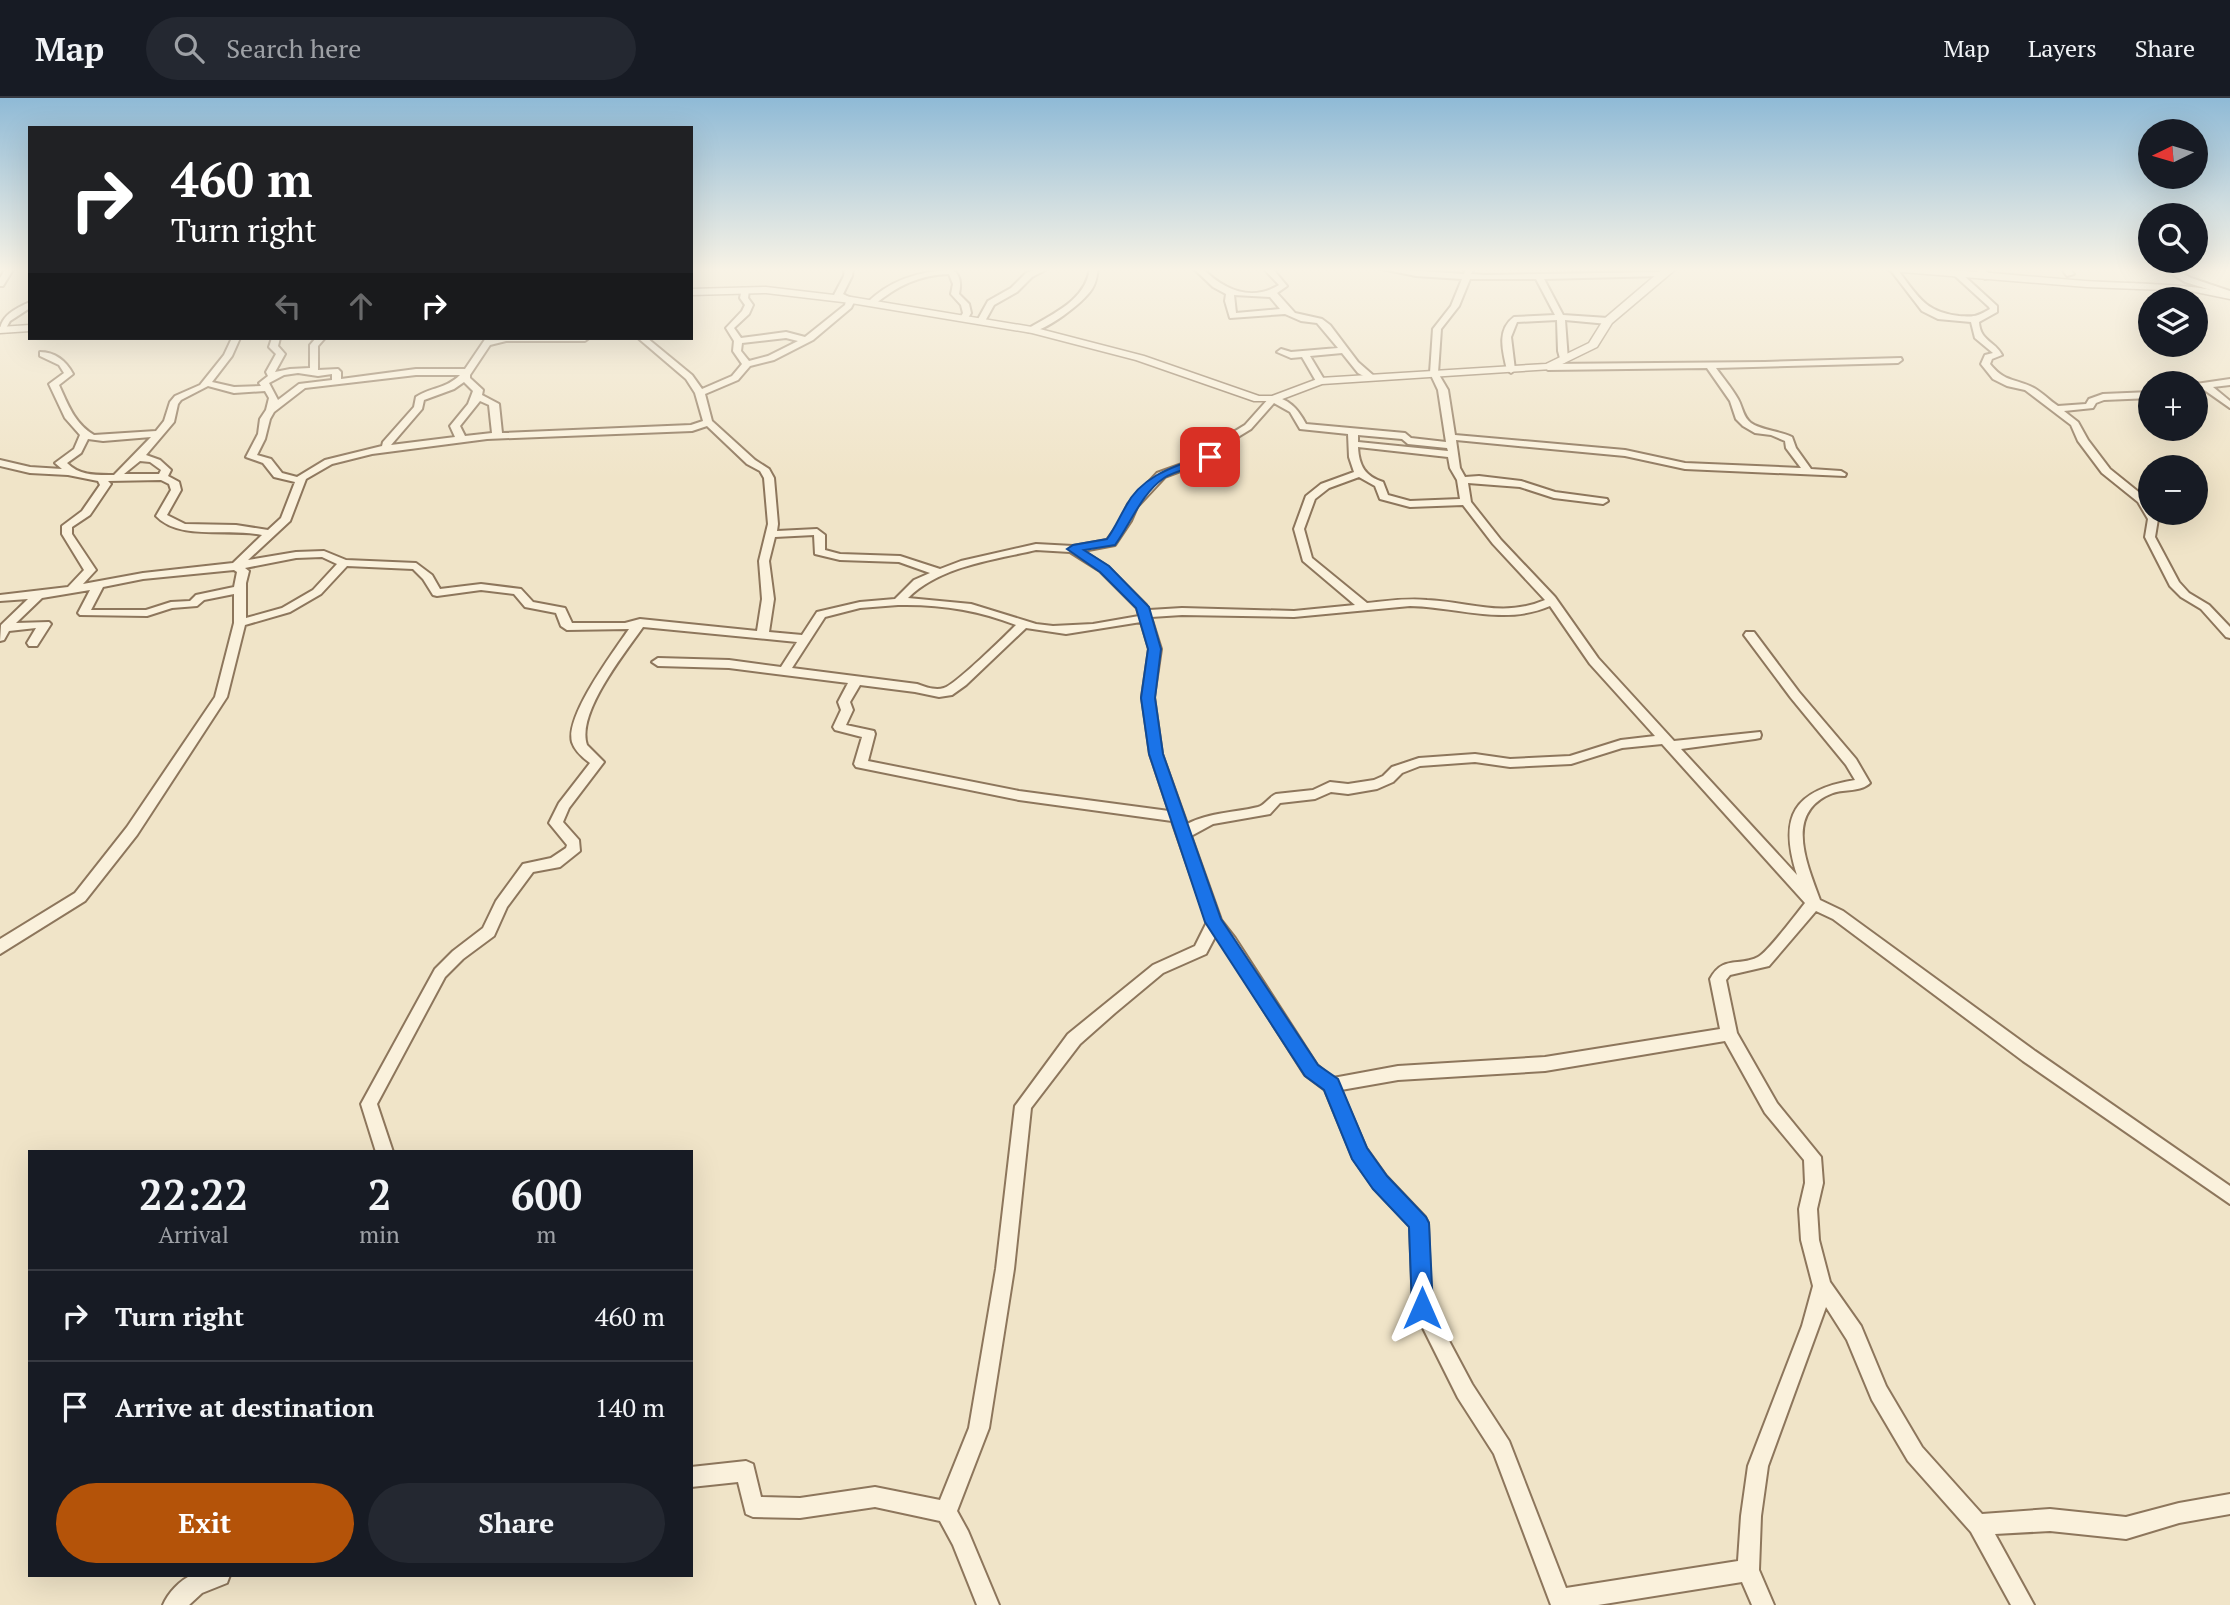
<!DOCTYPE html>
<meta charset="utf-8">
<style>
:root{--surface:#171b24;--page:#242831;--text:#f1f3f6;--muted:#9ea1a6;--line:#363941;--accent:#b45309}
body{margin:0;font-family:"PT Serif",serif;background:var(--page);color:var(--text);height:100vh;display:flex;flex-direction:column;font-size:26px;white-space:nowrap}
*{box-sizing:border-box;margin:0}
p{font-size:23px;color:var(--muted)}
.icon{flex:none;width:38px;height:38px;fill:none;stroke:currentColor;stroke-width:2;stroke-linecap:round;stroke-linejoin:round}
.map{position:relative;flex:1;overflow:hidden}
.details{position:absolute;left:28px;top:1052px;width:665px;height:427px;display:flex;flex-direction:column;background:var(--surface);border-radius:0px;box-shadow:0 7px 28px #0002}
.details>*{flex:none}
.top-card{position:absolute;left:28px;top:28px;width:665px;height:214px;border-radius:0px;box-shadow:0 7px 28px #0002;background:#202124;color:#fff;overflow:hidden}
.needle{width:46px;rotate:265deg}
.fabs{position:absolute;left:2138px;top:21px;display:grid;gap:14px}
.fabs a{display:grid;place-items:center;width:70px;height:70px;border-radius:50%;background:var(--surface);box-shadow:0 7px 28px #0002;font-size:35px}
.pin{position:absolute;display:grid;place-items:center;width:60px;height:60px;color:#fff;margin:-30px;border-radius:14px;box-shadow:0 4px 10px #0006}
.me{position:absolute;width:77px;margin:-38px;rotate:0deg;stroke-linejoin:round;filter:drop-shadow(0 0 5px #0008)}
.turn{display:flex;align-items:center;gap:24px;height:147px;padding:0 28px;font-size:32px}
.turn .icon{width:91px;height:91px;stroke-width:2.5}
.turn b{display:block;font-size:49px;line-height:60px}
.lanes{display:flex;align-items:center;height:66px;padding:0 28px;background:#0003;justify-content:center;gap:35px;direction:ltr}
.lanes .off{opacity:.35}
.eta{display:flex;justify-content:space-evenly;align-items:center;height:119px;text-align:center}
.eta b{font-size:42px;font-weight:600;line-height:49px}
.action{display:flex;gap:14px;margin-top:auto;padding:14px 28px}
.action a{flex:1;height:80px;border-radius:42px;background:var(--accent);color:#fff;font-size:28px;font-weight:600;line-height:80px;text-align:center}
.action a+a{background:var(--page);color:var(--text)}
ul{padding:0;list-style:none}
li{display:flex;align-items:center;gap:21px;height:91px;padding:0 28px;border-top:2px solid var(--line)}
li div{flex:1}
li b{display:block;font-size:26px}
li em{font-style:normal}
header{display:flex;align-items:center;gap:42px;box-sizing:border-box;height:98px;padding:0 35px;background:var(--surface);border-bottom:2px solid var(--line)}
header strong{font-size:33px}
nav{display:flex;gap:38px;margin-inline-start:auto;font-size:24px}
.search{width:490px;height:63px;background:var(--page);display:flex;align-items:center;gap:18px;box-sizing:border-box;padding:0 24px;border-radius:38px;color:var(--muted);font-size:26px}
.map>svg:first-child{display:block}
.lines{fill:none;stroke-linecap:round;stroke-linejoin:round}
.minor-casing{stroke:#8d765c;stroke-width:4}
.tertiary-casing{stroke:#8d765c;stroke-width:3}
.minor{fill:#faf1dc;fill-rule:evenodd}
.tertiary{fill:#faf1dc;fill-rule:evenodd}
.route{fill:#1a73e8;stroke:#114b97;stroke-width:2}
</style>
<header>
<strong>Map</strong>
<div class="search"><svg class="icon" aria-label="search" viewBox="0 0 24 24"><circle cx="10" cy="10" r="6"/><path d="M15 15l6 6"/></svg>Search here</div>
<nav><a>Map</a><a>Layers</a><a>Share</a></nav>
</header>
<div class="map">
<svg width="2230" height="1507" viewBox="0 0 2230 1507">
<rect width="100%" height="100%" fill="#f0e4c8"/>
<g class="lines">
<defs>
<path id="minor" d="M 6,170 L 14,170 L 3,188 L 0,188 L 0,180 Z
M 845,170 L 853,170 L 852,178 L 843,196 L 855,202 L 851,210 L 813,242 L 774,262 L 750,268 L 738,282 L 705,296 L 712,323 L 755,362 L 769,371 L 774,380 L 778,426 L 777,433 L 817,431 L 825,437 L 825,452 L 840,456 L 900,458 L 940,471 L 961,463 L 1036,446 L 1073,448 L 1107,442 L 1121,423 L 1128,406 L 1157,375 L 1207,357 L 1227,338 L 1245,327 L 1270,299 C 1288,299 1298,311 1306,326 L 1405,335 L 1411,340 L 1446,344 L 1438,292 L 1430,275 L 1433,231 L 1451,208 L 1462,181 L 1416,178 L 1377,170 L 1464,176 L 1466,170 L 1474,170 L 1471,176 L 1486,177 L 1661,174 L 1665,176 L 1661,178 L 1544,181 L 1563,217 L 1608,220 L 1612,223 L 1608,226 L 1565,222 L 1568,262 L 1564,265 L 1561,264 L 1558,253 L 1557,222 L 1517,224 L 1511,239 L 1515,272 L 1511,275 L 1507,272 C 1503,254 1496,232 1514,219 L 1555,217 L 1536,181 L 1470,181 L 1459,208 L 1441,231 L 1438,275 L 1448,292 L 1455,337 L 1625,352 L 1685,365 L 1801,370 L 1786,350 L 1785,343 L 1771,337 L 1755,335 L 1743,328 L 1736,321 L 1730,303 L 1707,270 L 1548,272 L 1544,269 L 1548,266 L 1765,264 L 1901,260 L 1902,262 L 1898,265 L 1716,270 C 1723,280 1732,290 1738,301 C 1743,310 1743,319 1751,325 C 1761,332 1779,333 1792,339 L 1796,350 L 1811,371 L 1841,373 L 1846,376 L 1845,378 L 1685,371 L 1625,358 L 1456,342 L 1460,370 L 1465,379 L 1479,378 L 1521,383 L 1555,394 L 1607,401 L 1608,403 L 1603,406 L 1554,400 L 1520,389 L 1468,385 L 1471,404 L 1501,442 L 1555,499 L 1598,560 L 1674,643 L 1760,634 L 1761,637 L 1760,640 L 1755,641 L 1681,651 L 1797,777 C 1778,718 1794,692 1855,682 L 1846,667 L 1791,600 L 1744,537 L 1746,534 L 1754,534 L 1799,594 L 1856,661 L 1870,685 C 1861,694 1845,691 1833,695 C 1783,714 1807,766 1820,802 L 1843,813 L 2035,953 L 2230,1088 L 2230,1106 L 2023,963 L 1833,821 L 1816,813 L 1769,868 L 1730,877 L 1726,882 L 1737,935 L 1777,1005 L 1821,1059 L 1823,1085 L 1817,1111 L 1819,1142 L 1830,1184 L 1861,1228 L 1886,1288 L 1922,1349 L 1982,1416 L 2050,1411 L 2126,1419 L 2179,1405 L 2230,1396 L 2230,1416 L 2179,1425 L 2126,1441 L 2050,1433 L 1995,1436 L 2034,1507 L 2011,1507 L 1971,1434 L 1908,1363 L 1872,1302 L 1847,1242 L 1826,1209 L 1768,1368 L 1761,1418 L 1759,1472 L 1774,1507 L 1752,1507 L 1742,1484 L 1598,1507 L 1551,1507 L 1494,1356 L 1458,1300 L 1413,1210 L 1410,1128 L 1374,1090 L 1353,1060 L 1325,992 L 1305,977 L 1216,837 L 1206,856 L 1163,875 L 1115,915 L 1080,946 L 1031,1010 L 1014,1171 L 989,1330 L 957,1413 L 968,1433 L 999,1507 L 977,1507 L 953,1447 L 940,1423 L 875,1409 L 800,1420 L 753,1419 L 746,1416 L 738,1384 L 691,1389 L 691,1369 L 746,1363 L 753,1366 L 761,1399 L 800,1400 L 875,1389 L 940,1402 L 969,1330 L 996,1171 L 1015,1008 L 1068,936 L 1153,867 L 1195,848 L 1207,824 L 1172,723 L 1019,702 L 856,669 L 854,666 L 862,639 L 835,632 L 833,629 L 841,612 L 838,604 L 848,585 L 729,570 L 658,568 L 652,564 L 658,560 L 729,562 L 781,569 L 797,544 L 643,529 C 625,555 576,615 587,647 L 604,664 L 569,710 L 563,724 L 579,742 L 580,753 L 560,769 L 533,774 L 507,809 L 494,838 L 463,861 L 445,879 L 377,1006 L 393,1054 L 376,1054 L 361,1006 L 435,871 L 453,853 L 483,830 L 496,803 L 523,766 L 551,760 L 566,750 L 567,747 L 549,725 L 559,705 L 590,665 C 582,659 575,653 572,644 C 565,618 614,553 629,531 L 567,532 L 561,528 L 556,515 L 525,509 L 514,496 L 481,492 L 437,498 L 433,497 L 423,481 L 413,471 L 347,468 L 321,496 L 290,514 L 245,527 L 227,599 L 137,737 L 85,803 L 0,856 L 0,841 L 75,795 L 127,729 L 215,599 L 234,525 L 234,496 L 204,502 L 197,508 L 172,510 L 147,518 L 80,517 L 78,515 L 90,492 L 42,500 L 16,525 L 49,524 L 51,526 L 37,548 L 29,548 L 27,545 L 36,530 L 9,533 L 4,542 L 0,543 L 1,527 L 28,501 L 0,503 L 0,497 L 68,489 L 84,472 L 62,436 L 62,428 L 82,413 L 100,387 L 98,383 L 68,377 L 30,375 L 0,368 L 0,362 L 30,369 L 62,371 L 55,365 L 74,351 L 80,337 L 65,320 L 49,286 L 64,275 L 59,267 L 40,258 L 40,254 C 55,254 66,263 73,276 L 59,287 C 68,307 75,326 94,337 L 156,333 L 164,323 L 170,304 L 175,298 L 200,287 L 224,257 L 232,240 L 240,240 L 232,258 L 212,284 L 234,289 L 261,288 L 259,285 L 268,278 L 266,274 L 276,256 L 269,249 L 272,240 L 280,240 L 278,248 L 285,256 L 275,274 L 290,271 L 310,270 L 310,247 L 316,240 L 325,240 L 318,248 L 318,272 L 338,271 L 341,274 L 341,281 L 416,271 L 465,271 L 486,240 L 589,240 L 585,243 L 506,243 L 490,247 L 470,277 L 470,280 L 483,292 L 482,297 L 499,306 L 502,335 L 691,327 L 703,323 L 695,295 L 686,281 L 638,240 L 647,240 L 692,277 L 702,291 L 732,278 L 742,266 L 733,253 L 734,243 L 726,230 L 742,213 L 745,207 L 740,200 L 742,190 L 749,192 L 748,200 L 753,207 L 749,216 L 734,230 L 741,240 L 786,234 L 805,239 L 845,207 L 846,203 L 834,197 L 844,178 ZM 786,240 L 798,243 L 768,258 L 749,263 L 741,253 L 742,245 ZM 298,275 L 318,278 L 332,276 L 332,282 L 299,286 L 278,302 L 269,285 L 284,277 ZM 416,277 L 460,277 C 446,291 431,289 416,299 L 414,309 L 383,344 L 382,348 L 325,362 L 297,379 L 282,375 L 271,361 L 257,357 L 265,341 L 270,321 L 274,314 L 305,290 ZM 464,284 L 473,293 L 468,306 L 450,328 L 455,339 L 391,347 L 422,311 L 424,302 L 454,291 ZM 208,288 L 234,295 L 265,293 L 269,300 L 266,312 L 260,321 L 258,336 L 246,359 L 263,365 L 274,379 L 295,384 L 281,420 L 268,432 L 236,427 L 185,426 L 167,417 L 181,392 L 179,384 L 168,378 L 171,372 L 160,362 L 146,357 L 174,324 L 178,306 L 181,302 ZM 480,303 L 489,307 L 492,335 L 465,338 L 460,328 ZM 1274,305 L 1290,314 L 1300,331 L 1348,336 L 1349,359 L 1354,374 L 1321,386 L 1306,398 L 1294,431 L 1303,463 L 1355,507 L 1294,513 L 1182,510 L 1149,512 L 1146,507 L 1108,469 L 1083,453 L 1115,447 L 1131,423 L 1137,409 L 1165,379 L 1213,361 L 1233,342 L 1251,331 ZM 707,328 L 747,366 L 760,373 L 764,380 L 768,426 L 759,463 L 762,501 L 757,533 L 640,521 L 625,525 L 572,525 L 565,510 L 533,504 L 521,491 L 481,486 L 440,491 L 432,477 L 416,465 L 346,462 L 324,453 L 296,454 L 248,462 L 290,423 L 306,381 L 332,366 L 372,356 L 487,341 L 692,333 ZM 1358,337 L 1402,341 L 1408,346 L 1447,350 L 1448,353 L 1358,344 ZM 151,339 L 114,377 C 96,377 80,378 67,365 L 81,355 L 88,341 L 103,343 ZM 1358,349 L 1448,359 L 1450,370 L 1457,382 L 1460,401 L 1410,403 L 1388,397 L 1383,384 C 1365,378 1359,368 1358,349 ZM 140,363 L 150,364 L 161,372 L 159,376 L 124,376 ZM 1359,379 L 1375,388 L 1380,401 L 1410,409 L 1463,407 L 1493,446 L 1545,502 C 1502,520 1471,504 1427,502 C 1407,500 1387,503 1367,505 L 1312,460 L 1304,431 L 1315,401 L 1329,390 ZM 161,382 L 169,386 L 171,392 L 156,418 C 179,443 230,430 262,437 L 233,465 L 143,475 L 83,486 L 96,472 L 72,436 L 72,429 L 90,417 L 111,386 L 108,383 ZM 814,437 L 815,456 L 840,462 L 899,464 L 930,475 L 914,482 L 895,501 L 860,504 L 817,514 L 802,537 L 769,534 L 774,501 L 769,463 L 775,439 ZM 1036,452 L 1070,454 L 1100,473 L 1137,510 L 1139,518 L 1093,526 L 1053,528 L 1036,526 L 971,506 L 908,500 C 940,468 993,462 1036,452 ZM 322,459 L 337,466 L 313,492 L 282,510 L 246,520 L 246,485 L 249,473 L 245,470 L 296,460 ZM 234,472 L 237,474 L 234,489 L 196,497 L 190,503 L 171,504 L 146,512 L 91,512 L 103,489 L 143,481 ZM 898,507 C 939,506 978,512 1016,527 C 1006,537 955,587 944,590 C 935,593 926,589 917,586 L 792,570 L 825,519 L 860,510 ZM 1410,508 C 1458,509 1504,528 1550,508 L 1590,566 L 1655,638 L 1621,642 L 1570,658 L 1510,661 L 1475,656 L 1419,660 L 1392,669 L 1383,678 L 1374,682 L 1348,686 L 1330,684 L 1313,692 L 1276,696 C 1269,699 1265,707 1258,709 C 1234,715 1210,714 1187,726 L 1162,656 L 1154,599 L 1161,551 L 1151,519 L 1182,517 L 1294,519 ZM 1141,524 L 1149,551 L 1142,599 L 1150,656 L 1169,713 L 1019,693 L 868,663 L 875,636 L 874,633 L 846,627 L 853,612 L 850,604 L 860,587 L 915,594 L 939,599 L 952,597 L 966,587 L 1026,530 L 1066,536 ZM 1662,646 L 1805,805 C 1796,816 1768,854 1758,859 C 1738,869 1723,857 1710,881 L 1720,931 L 1545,959 L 1398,968 L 1333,980 L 1317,967 L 1235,840 L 1221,822 L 1191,738 L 1213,726 L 1270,716 L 1280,705 L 1315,701 L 1331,694 L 1348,696 L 1377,691 L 1393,684 L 1402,675 L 1420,668 L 1475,664 L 1510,669 L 1571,666 L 1622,650 ZM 1725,943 L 1765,1015 L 1804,1062 L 1805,1085 L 1799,1111 L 1801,1142 L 1813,1188 L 1802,1228 L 1748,1368 L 1741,1418 L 1738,1463 L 1566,1490 L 1509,1343 L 1472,1286 L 1431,1209 L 1428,1125 L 1425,1119 L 1386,1078 L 1366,1050 L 1341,992 L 1398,982 L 1545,973 Z
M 1038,170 L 1049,170 L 1032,179 L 1017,194 L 994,207 L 984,225 L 978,225 L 977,223 L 988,203 L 1011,190 L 1026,175 Z
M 1090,170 L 1098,170 C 1097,178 1096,185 1092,191 C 1083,205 1045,234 1029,234 L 1029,230 C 1054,215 1086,202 1090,170 Z
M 1193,170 L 1202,170 C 1224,192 1251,204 1279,187 L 1263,170 L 1272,170 L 1287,188 L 1277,195 L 1295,215 L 1322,221 L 1330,227 L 1358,264 L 1374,278 L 1369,281 L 1358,275 L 1342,255 L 1310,258 L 1325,283 L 1317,285 L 1302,259 L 1291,260 L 1277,254 L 1281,251 L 1291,254 L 1338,250 L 1317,225 L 1301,223 L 1285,216 L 1230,220 L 1225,203 L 1226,196 L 1213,189 ZM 1234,197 L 1270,199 L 1280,211 L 1236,215 Z
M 1889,170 L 1896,170 C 1917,196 1923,214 1959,218 C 1974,219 1976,219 1990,211 L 1989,209 L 1954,177 L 1961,175 L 1997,208 L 1997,214 L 1979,224 C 1980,243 1995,243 2002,257 L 1992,261 L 1990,266 C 2004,283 2011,280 2030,288 C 2040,292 2049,302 2058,308 L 2086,306 L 2089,301 L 2103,296 L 2151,294 L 2151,300 L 2104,302 L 2096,305 L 2093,310 L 2064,313 L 2078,324 L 2088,342 L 2110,371 L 2146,400 L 2151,408 L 2151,415 L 2155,415 L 2158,421 L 2155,439 L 2179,484 L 2189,495 L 2209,507 L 2230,529 L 2230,540 L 2226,539 L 2201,511 L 2181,499 L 2170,488 L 2145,439 L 2148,421 L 2138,404 L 2102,375 L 2078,343 L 2071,327 L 2025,292 L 2007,288 L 1993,281 L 1981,266 L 1985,257 L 1993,255 L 1975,240 L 1971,224 L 1938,221 L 1922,213 Z
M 1974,170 L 1983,170 L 1992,179 L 1985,181 Z
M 2061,170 L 2069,170 L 2074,176 L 2067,178 Z
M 2162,170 L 2172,170 L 2191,180 L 2230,193 L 2230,198 L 2185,184 Z
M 952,172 C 961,176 961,187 959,196 L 969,206 L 971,215 L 967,222 L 960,220 L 963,215 L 961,207 L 951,196 L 953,186 L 949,176 C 919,177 897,188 874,207 L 867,205 C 890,182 919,173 952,172 Z
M 30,204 L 30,210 L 10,223 L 4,234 L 0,234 C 0,218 16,210 30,204 Z
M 2230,281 L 2230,287 L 2213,289 L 2230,303 L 2230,310 L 2203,291 L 2196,292 L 2196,286 Z
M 192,1477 L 230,1477 L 227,1485 L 202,1495 L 189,1507 L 163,1507 C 168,1495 180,1482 192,1477 Z"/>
<path id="tertiary" d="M 1664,170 L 1677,170 L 1612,225 L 1597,249 L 1552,271 L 1322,286 L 1277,303 L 1254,303 L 1136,262 L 1032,235 L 851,205 L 766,195 L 691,197 L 691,191 L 766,189 L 851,199 L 1032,229 L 1144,258 L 1259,298 L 1272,298 L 1320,280 L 1546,266 L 1589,245 L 1604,221 Z
M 1885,170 C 1952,170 2018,178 2085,183 C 2134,186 2182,185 2230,195 L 2230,201 L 2191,193 L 2087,189 L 1890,173 Z
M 30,227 L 30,233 L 0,235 L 0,229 Z"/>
</defs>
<use href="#minor" class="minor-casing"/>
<use href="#tertiary" class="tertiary-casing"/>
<use href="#minor" class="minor"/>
<use href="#tertiary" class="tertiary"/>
</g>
<linearGradient id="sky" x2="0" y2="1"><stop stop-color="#8fbad6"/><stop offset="0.45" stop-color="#f8f3e6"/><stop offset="1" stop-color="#f8f3e6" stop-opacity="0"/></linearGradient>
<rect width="2230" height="381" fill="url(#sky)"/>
<path class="route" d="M 1206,357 L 1216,359 C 1202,370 1179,370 1164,380 C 1141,396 1131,425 1115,447 L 1084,452 L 1109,468 L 1149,509 L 1161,551 L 1155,600 L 1163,656 L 1221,821 L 1318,967 L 1338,981 L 1367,1050 L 1387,1078 L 1426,1119 L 1429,1125 L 1433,1210 L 1430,1218 L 1422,1221 L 1415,1218 L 1412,1210 L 1409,1129 L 1373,1091 L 1352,1061 L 1324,992 L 1305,978 L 1205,824 L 1149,656 L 1141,600 L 1148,551 L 1136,510 L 1100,474 L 1067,451 L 1073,447 L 1107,441 C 1115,430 1119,420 1126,408 C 1142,377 1176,368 1206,357 Z"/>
</svg>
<div class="fabs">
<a><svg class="needle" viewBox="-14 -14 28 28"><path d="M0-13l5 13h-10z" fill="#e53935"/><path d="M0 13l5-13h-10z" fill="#9ea1a6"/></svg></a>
<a><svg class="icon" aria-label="search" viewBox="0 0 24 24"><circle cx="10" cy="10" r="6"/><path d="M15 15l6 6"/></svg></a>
<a><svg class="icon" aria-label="layers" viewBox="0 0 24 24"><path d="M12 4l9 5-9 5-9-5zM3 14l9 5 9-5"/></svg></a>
<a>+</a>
<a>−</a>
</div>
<div class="pin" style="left:1210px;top:359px;background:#d93025"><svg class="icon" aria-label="arrive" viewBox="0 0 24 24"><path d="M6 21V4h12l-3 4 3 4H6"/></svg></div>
<svg class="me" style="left:1422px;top:1210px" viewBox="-20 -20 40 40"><path d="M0-17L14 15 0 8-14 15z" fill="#1a73e8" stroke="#fff" stroke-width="4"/></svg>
<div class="top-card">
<div class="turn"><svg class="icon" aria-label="right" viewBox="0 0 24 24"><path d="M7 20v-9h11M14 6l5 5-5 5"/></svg><div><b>460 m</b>Turn right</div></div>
<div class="lanes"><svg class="icon off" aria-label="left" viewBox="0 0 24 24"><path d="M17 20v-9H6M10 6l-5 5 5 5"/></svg><svg class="icon off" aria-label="ahead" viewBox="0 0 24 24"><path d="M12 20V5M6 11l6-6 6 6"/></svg><svg class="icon" aria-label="right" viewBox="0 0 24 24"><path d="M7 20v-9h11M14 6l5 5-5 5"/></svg></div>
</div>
<section class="details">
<div class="eta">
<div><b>22:22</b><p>Arrival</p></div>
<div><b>2</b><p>min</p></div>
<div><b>600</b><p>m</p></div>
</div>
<ul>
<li><svg class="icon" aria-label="right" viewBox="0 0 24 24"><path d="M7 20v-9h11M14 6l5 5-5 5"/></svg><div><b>Turn right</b></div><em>460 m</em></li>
<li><svg class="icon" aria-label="arrive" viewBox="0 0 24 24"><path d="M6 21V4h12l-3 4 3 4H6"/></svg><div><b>Arrive at destination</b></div><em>140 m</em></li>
</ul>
<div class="action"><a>Exit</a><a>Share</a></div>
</section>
</div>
